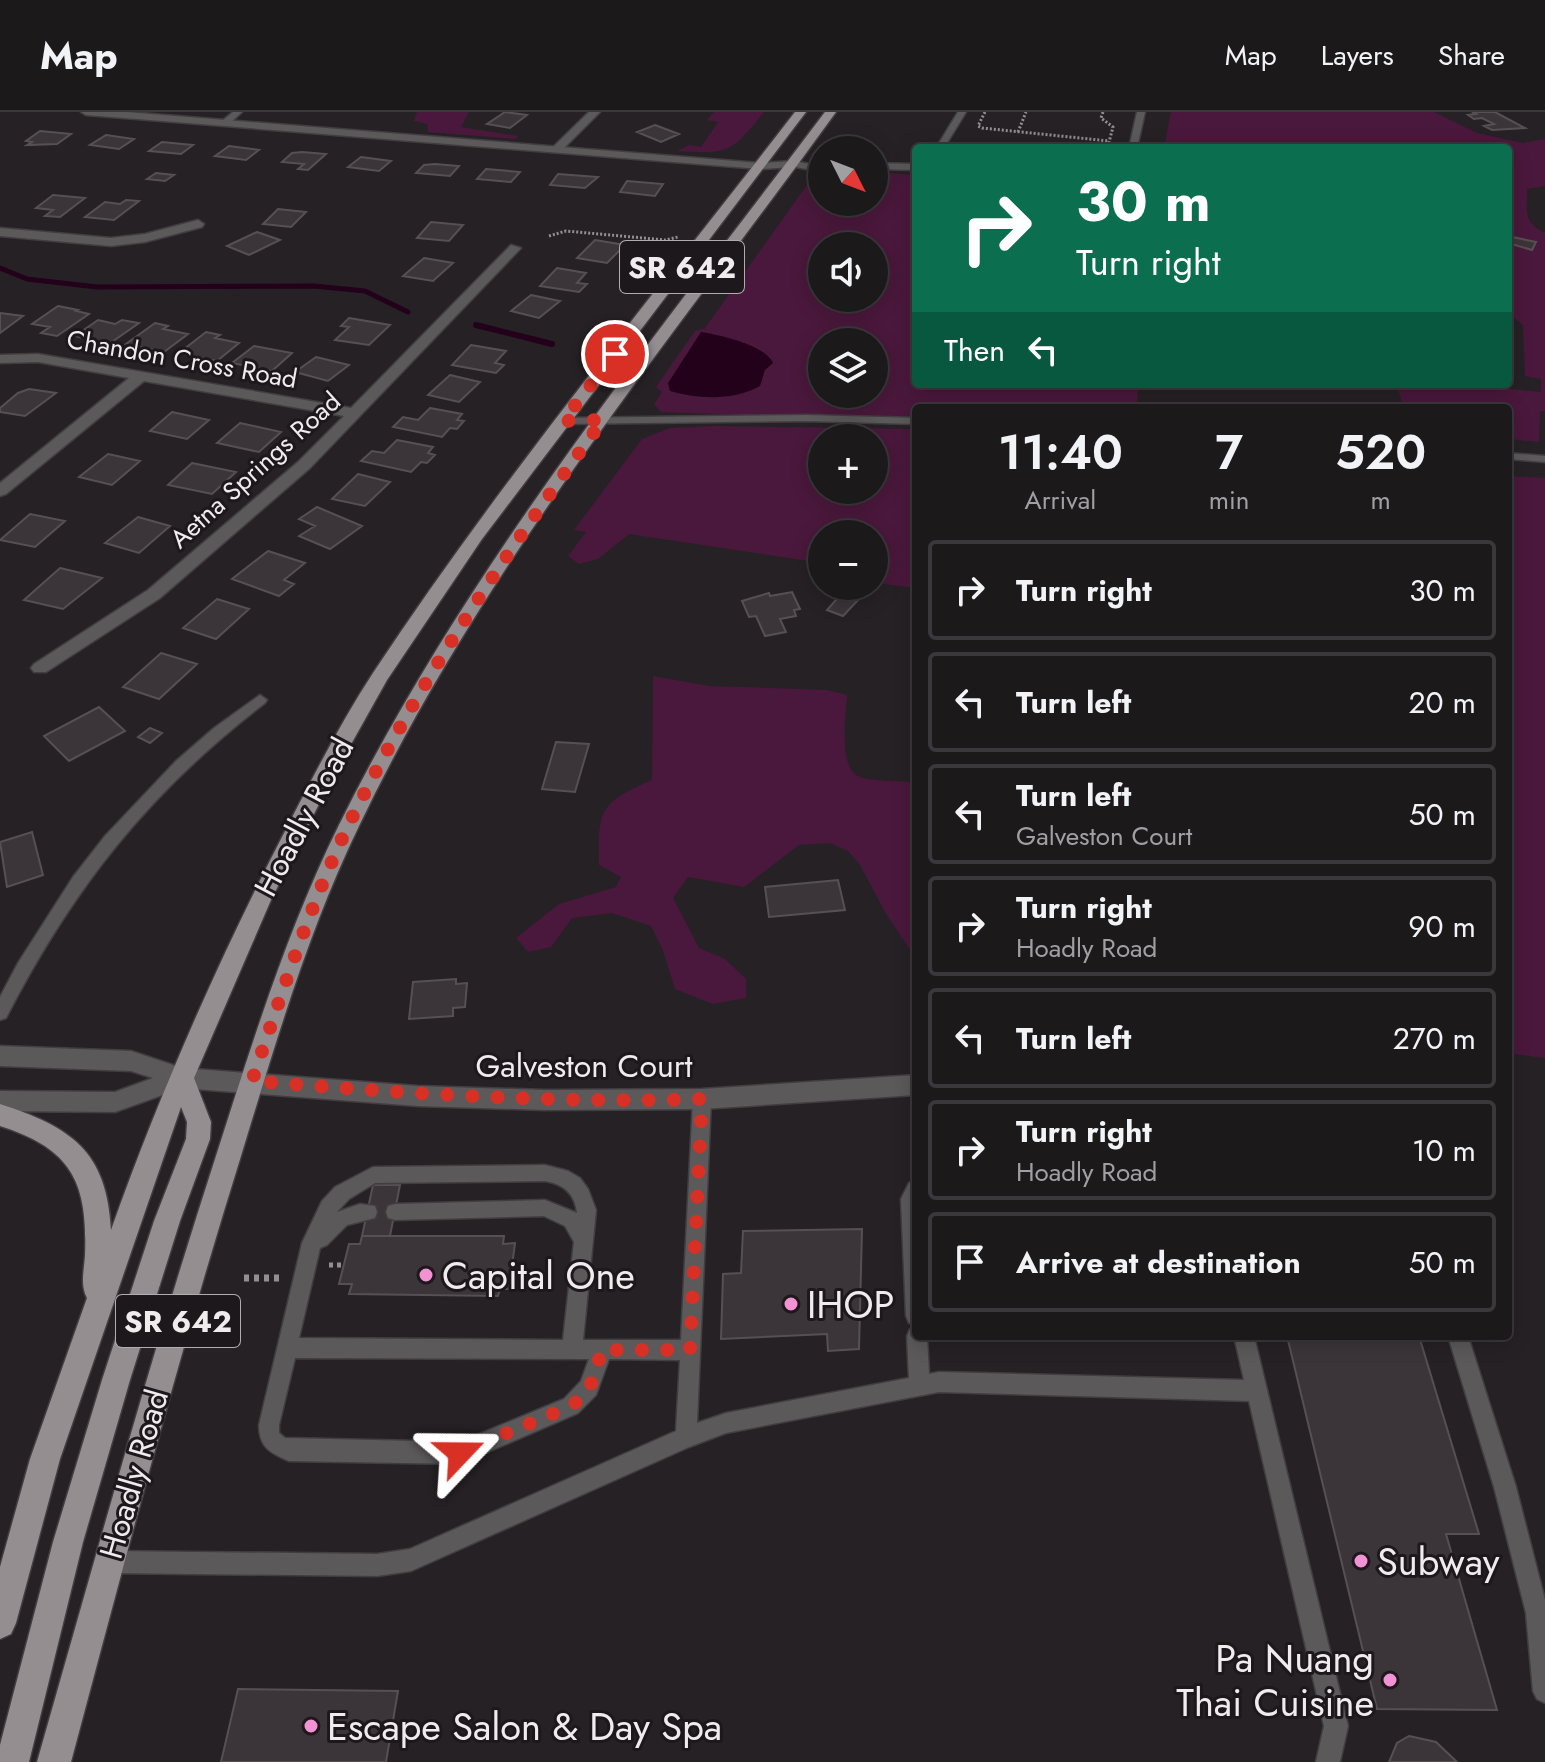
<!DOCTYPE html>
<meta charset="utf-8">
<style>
:root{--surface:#1c191b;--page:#252224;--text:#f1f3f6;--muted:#a0a0a3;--line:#3a383a}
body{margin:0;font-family:Jost,sans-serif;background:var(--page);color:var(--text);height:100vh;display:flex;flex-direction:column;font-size:30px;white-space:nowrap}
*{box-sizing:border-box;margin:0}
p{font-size:26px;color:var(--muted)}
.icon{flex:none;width:44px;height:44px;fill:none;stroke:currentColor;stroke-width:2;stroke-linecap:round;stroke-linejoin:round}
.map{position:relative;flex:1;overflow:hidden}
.details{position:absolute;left:912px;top:292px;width:600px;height:936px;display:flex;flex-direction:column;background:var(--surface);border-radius:8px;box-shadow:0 4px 20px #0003,0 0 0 2px var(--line)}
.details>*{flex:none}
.guide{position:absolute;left:912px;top:32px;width:600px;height:244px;border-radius:8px;box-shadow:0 4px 20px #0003,0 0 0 2px var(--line);background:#0b6e4f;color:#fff;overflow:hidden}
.needle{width:52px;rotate:132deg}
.controls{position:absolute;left:808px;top:24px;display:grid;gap:16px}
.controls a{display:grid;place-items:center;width:80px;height:80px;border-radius:50%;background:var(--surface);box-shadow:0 4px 20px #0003,0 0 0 2px var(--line);font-size:40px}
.pin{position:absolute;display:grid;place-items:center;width:68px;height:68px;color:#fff;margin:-34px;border:4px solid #fff;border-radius:50%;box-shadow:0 2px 8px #0007}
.me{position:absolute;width:88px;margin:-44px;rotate:67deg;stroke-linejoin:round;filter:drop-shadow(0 0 6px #0008)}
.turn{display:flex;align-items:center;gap:28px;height:168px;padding:0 32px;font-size:36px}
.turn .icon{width:104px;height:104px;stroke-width:2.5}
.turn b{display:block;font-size:56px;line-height:68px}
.then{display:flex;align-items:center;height:76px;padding:0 32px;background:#0003;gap:16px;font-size:30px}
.eta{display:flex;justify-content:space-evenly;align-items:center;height:136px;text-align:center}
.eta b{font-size:48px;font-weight:600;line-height:56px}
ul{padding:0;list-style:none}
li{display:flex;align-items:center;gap:24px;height:100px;margin:0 16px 12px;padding:0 16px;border:4px solid var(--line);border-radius:8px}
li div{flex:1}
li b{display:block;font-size:30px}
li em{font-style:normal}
header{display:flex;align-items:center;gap:48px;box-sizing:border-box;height:112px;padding:0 40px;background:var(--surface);border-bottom:2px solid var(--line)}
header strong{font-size:38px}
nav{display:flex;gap:44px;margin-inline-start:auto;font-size:28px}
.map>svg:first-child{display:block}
.green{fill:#4a183c;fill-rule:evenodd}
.water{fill:#24011b}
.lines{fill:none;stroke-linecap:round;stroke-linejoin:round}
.stream-far1{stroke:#24011b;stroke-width:5}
.stream{stroke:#24011b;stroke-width:6}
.building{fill:#3b3539;stroke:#565054;stroke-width:2}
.service-casing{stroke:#423d40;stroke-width:3}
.minor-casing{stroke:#423d40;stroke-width:3}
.tertiary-casing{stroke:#423d40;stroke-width:3}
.primary-casing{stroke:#423d40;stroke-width:3}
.path-far2{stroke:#938f91;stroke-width:3;stroke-dasharray:2 2;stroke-linecap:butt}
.path-far1{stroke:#938f91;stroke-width:5;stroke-dasharray:4 4;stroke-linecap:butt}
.path{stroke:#938f91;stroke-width:7;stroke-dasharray:5 5;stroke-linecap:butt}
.service{fill:#5b595a;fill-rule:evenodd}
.minor{fill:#5b595a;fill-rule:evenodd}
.tertiary{fill:#5b595a;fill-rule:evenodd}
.primary{fill:#948e91;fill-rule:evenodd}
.route{stroke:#d93025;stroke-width:14;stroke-dasharray:0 25.2}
.poi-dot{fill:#f391d5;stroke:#1d181b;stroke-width:3}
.labels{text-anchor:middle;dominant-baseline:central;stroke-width:6;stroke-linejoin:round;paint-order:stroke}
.far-street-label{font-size:26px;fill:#f0ecee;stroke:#1d181b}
.shield{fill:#1d181b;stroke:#b1acaf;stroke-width:2}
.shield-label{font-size:30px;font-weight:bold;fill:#f0ecee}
.street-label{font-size:32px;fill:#f0ecee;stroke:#1d181b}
.near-poi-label{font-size:38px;fill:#f0ecee;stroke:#1d181b;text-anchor:start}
</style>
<header>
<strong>Map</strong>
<nav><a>Map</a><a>Layers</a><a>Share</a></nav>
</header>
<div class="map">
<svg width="1545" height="1650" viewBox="0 0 1545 1650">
<rect width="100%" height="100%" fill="#262124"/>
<path class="green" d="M 417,0 L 469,0 L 461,15 L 518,24 L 516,27 L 428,20 L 427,12 L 414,9 Z
M 714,0 L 764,0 C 731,41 730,42 677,39 L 689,33 L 701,35 L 718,10 L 707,8 Z
M 1171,0 L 1434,0 L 1477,21 L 1523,31 L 1545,27 L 1545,74 L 1527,77 C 1527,100 1523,110 1545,121 L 1545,299 L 1540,299 L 1539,330 L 1509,327 L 1511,338 L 1508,337 L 1508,296 L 1403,296 L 1397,272 L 1457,272 L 1541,280 L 1541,267 L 1525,264 L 1523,213 L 1508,201 L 1508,36 L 1164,36 Z
M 890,61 L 916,63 L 916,272 L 1138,272 L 1137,296 L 916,296 L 916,309 L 661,300 L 654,292 L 662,280 L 656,275 L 695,219 L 705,216 L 814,63 L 822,62 L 822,90 L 874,90 L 874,65 ZM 822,134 L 874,134 L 874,186 L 822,186 ZM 822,230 L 874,230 L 874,282 L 822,282 Z
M 713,314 L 916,317 L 916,498 L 910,494 L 915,476 L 884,472 L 874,459 L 874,422 L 822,422 L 822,451 L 629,422 L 598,447 L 579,452 L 568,444 L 586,420 L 574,418 L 642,327 L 670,316 ZM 874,326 L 874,378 L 822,378 L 822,326 Z
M 1508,364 L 1545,366 L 1545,946 L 1508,941 Z
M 653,564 L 709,574 L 827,578 L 847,583 C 846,601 838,654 858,664 C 869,670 902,669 916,670 L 916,847 L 885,800 L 860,753 L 848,739 L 830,731 L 799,733 L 744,775 L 688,765 L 673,786 L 699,836 L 725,847 L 746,867 L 746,886 L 713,892 L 675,877 L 662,836 L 651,814 L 612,801 L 572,806 L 551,835 L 528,840 L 516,826 L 559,792 L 616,775 L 621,765 L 599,753 C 598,696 600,691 652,668 Z"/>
<path class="water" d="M 701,220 C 720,223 765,233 773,251 L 765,258 L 760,274 C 734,289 697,287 670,279 L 668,271 Z"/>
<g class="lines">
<path class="stream-far1" d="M 0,156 L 27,167 L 97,175 L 314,174 L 365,179 L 408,200"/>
<path class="stream" d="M 476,213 L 552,232"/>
</g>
<path class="building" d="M 505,0 L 527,3 L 510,16 L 487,12 Z
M 1472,0 L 1495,0 L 1525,16 L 1492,18 L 1484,14 L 1494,12 L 1482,6 L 1474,7 L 1468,3 L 1476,2 Z
M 655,13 L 679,22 L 661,30 L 637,20 Z
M 40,19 L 71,22 L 57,32 L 27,33 L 32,30 L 26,29 Z
M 106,23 L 134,27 L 119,37 L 90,33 Z
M 162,30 L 193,33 L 181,42 L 149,39 Z
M 229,34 L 259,38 L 246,48 L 215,44 Z
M 302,40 L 326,42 L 308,58 L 298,57 L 304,52 L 282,50 L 292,41 Z
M 361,45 L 391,49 L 379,59 L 348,55 Z
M 435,52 L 459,54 L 450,64 L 416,61 L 424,53 Z
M 486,57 L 520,60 L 511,70 L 477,67 Z
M 156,61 L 174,63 L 165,69 L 147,67 Z
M 558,62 L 598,65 L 585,76 L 550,73 Z
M 627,69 L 663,72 L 655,84 L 620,80 Z
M 53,83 L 85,86 L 60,105 L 45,104 L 53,98 L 36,96 Z
M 126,88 L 139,89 L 114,108 L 85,105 L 105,90 L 120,92 Z
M 278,97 L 306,100 L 291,115 L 263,112 Z
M 431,110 L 463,113 L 449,129 L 417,126 Z
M 257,120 L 280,128 L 249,143 L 227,134 Z
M 1508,124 L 1536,130 L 1532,138 L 1508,131 Z
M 595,128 L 625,133 L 607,151 L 577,146 Z
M 424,146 L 453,151 L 433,169 L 403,164 Z
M 557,156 L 586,161 L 577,171 L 587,172 L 579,180 L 540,174 Z
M 531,183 L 560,189 L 539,206 L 511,199 Z
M 58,194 L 78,198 L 76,199 L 89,202 L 57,224 L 41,221 L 50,215 L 32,212 Z
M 0,201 L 23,204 L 0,221 Z
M 349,206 L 390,213 L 369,233 L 335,228 L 349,215 L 341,214 Z
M 98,208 L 115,212 L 122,208 L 139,211 L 109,232 L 75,224 Z
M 155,211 L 168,214 L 163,217 L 188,222 L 164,240 L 126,232 Z
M 206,220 L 220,223 L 215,226 L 239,231 L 217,249 L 179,241 Z
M 471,233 L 506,239 L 495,251 L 504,253 L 496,261 L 452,253 Z
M 254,234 L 292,241 L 272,259 L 232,251 Z
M 316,245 L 349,253 L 328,269 L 295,260 Z
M 450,263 L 480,270 L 459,290 L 428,283 Z
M 29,277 L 56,281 L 25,304 L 0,300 L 0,296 L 18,281 Z
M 430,296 L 462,302 L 457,308 L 464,309 L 457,317 L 450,316 L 442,325 L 393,315 L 403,305 L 418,308 Z
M 172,300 L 209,308 L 187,327 L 150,319 Z
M 240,311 L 281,320 L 259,340 L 217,331 Z
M 397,328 L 433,335 L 428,341 L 435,343 L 427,351 L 421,350 L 411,360 L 361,349 L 372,339 L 384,341 Z
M 108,342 L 140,349 L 112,373 L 79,365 Z
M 192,351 L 236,360 L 212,382 L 168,373 Z
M 358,362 L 390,370 L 365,394 L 332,387 Z
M 317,395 L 362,414 L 330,437 L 299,424 L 315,414 L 299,407 Z
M 30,402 L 65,409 L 35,435 L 0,428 Z
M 138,405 L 170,414 L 139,441 L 105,431 Z
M 268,439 L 305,451 L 284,468 L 294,472 L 279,484 L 232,467 Z
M 60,456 L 102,466 L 63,497 L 24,488 Z
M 792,480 L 800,497 L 794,498 L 796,504 L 780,507 L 786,520 L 765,524 L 756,504 L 749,505 L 742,489 L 769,481 L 770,484 Z
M 843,480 L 860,486 L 843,504 L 827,498 Z
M 217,487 L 249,497 L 216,527 L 183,516 Z
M 161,541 L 197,552 L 159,587 L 123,575 Z
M 99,595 L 125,619 L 69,649 L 44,624 Z
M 150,616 L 162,621 L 150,631 L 138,625 Z
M 556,630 L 589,632 L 575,680 L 542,677 Z
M 32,720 L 43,763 L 7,775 L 0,730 Z
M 838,768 L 845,798 L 769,805 L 765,775 Z
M 456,867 L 456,872 L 467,871 L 465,895 L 453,896 L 453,904 L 409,907 L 413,870 Z
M 373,1073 L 400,1073 L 390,1124 L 362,1124 Z
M 862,1117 L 859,1237 L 828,1239 L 827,1222 L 721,1227 L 723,1162 L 741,1161 L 743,1119 Z
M 362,1124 L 504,1124 L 503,1132 L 515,1131 L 509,1177 L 500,1177 L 498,1184 L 349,1182 L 352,1172 L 339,1172 L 349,1132 L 360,1132 Z
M 1287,1224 L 1419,1224 L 1479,1422 L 1446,1422 L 1497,1598 L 1377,1597 Z
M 238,1577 L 398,1579 L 386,1650 L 221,1650 Z
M 1409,1624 L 1436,1630 L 1457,1650 L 1389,1650 L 1397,1631 Z"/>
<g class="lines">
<defs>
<path id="service" d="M 233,0 L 242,0 L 228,13 L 222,13 L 222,9 Z
M 958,0 L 966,0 L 944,36 L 936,36 Z
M 1137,0 L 1145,0 L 1137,36 L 1129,36 Z
M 793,49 L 822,54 L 822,60 L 790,54 L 789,52 Z
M 874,51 L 916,52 L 916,58 L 874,57 Z
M 807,303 L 916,306 L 916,312 L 807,309 L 563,312 L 558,309 L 563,306 Z
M 1508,341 L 1545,344 L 1545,350 L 1508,347 Z
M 260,583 L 267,588 L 265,591 C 149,680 73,776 6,906 L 0,908 L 0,885 L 18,851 L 73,765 L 105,724 L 176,649 L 214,616 Z
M 702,979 L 708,982 L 711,987 L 697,1311 L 726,1301 L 909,1266 L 907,1224 L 910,1217 L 916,1215 L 916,1224 L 927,1224 L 929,1262 L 939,1260 L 1244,1268 L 1234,1224 L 1254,1224 L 1348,1614 L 1340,1650 L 1316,1650 L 1324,1614 L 1249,1289 L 939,1280 L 726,1321 L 689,1335 L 411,1459 L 377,1464 L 109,1461 L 101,1458 L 98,1450 L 101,1442 L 109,1439 L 377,1442 L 410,1437 L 676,1319 L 680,1248 L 609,1247 L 596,1283 L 578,1301 L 460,1352 L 289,1349 C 270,1341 259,1335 259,1313 L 302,1131 L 322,1089 L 335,1075 L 373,1055 L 545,1053 L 568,1059 L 580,1066 L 588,1077 L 596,1098 L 583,1228 L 681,1228 L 693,987 L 696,982 ZM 545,1069 C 564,1072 575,1082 577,1101 L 545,1088 L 395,1092 L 388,1094 L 386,1100 L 388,1106 L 395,1108 L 544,1104 L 565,1114 L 574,1130 L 563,1228 L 299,1226 L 320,1136 L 327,1133 L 347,1113 L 375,1106 L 377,1100 L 375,1094 L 360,1092 L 337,1100 L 349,1087 L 375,1071 ZM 295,1246 L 589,1247 L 581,1269 L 564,1287 L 460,1330 L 285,1326 L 279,1321 L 279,1313 Z
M 916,1069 L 916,1213 L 909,1211 L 906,1204 L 901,1087 L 909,1071 Z
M 1448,1224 L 1468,1224 L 1516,1375 L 1545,1488 L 1545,1591 L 1537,1587 L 1533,1579 L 1526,1501 L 1494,1375 Z"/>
<path id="minor" d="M 589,0 L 600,0 L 560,40 L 552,40 L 552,36 Z
M 198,108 L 204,112 L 202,115 L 145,130 L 111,134 L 0,124 L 0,116 L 111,126 L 145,122 Z
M 511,133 L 521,136 L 310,356 L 160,486 L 46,560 L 34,560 L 31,556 L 34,552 L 148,478 L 298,350 L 344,304 L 144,269 L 6,382 L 0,384 L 0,371 L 129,266 L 38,250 L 0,251 L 0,243 L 38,242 L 351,296 Z
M 0,934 L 131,939 L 182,956 L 418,974 L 545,978 L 702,977 L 916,963 L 916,983 L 702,997 L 545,998 L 418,994 L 182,976 L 115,1000 L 0,999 L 0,979 L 115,980 L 153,966 L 131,959 L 0,954 Z"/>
<path id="tertiary" d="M 81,0 L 127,0 L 760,51 L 793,49 L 799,52 L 793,55 L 760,57 L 86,3 Z"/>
<path id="primary" d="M 795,0 L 806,0 L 482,427 L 387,568 L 331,668 L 271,788 L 194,966 L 211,1010 L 210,1027 L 180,1109 L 130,1268 L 83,1430 L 29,1650 L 0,1650 L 0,1633 L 53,1430 L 102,1268 L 154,1109 L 186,1027 L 187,1010 L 181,995 L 60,1347 L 16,1511 L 11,1522 L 0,1527 L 0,1455 L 30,1347 L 87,1186 C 80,1173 84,1159 85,1144 C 88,1070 72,1037 0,1014 L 0,992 C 71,1015 107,1039 111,1118 C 159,983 217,851 283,723 C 311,669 339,613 373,561 C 502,366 652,185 795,0 Z
M 825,0 L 836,0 C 668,232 483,454 359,714 C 308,819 275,933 241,1044 C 178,1245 125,1448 71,1650 L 37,1650 C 95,1447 151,1244 216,1044 C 252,932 287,818 339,713 C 467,454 652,229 825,0 Z"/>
</defs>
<use href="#service" class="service-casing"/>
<use href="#minor" class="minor-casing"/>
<use href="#tertiary" class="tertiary-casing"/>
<use href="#primary" class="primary-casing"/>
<path class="path-far2" d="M 985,0 L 978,14 L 982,16 L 1109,29
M 1103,0 L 1101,6 L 1113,15 L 1108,34
M 1018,20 L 1026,0
M 549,124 L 566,119 L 665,128 L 678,125"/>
<path class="path-far1" d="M 329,1153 L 344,1153"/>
<path class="path" d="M 244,1166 L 279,1166"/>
<use href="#service" class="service"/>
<use href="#minor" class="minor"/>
<use href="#tertiary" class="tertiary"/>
<use href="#primary" class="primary"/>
</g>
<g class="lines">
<path class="route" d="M 460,1341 L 571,1294 C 592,1279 596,1262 601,1238 L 690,1238 L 702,987 C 551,992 402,981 252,969 C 281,884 309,796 348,714 C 420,567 507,440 603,308 L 563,309 L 615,242"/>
</g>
<g class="poi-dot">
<circle cx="426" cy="1163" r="8"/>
<circle cx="791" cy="1192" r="8"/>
<circle cx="1361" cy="1449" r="8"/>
<circle cx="1390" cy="1568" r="8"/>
<circle cx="311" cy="1614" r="8"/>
</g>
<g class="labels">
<g class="far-street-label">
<text transform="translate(182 247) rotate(10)">Chandon Cross Road</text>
<text transform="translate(255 358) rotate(-42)">Aetna Springs Road</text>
</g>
<g class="shield">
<rect x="620" y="129" width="124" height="52" rx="6"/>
<rect x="116" y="1183" width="124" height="52" rx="6"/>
</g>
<g class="shield-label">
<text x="682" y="155">SR 642</text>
<text x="178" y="1209">SR 642</text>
</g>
<g class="street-label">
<text transform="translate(304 705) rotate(-62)">Hoadly Road</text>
<text x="584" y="954">Galveston Court</text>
<text transform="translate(134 1362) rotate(-74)">Hoadly Road</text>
</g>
<g class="near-poi-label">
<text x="442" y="1163">Capital One</text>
<text x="807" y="1192">IHOP</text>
<text x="1377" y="1449">Subway</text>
<text x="1374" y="1546" text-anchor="end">Pa Nuang<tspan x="1374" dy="44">Thai Cuisine</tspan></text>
<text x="327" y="1614">Escape Salon &amp; Day Spa</text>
</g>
</g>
</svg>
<div class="controls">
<a><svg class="needle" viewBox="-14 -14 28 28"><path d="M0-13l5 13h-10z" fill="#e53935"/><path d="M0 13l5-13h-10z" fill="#a0a0a3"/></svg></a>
<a><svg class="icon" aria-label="sound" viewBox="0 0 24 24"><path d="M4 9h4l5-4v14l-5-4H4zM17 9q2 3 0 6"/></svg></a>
<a><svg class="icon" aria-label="layers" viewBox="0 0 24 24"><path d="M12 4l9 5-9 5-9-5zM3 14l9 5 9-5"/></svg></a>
<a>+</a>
<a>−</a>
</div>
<div class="pin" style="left:615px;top:242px;background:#d93025"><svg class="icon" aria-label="arrive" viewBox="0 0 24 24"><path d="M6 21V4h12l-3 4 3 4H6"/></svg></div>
<svg class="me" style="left:460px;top:1341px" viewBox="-20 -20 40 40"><path d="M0-17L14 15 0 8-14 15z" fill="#d93025" stroke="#fff" stroke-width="4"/></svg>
<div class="guide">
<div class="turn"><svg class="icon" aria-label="right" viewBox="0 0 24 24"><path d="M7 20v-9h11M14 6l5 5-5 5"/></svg><div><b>30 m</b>Turn right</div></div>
<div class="then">Then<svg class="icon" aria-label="left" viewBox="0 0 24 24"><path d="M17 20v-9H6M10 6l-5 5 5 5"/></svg></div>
</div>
<section class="details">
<div class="eta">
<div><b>11:40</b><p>Arrival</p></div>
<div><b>7</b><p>min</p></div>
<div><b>520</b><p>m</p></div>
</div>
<ul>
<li><svg class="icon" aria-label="right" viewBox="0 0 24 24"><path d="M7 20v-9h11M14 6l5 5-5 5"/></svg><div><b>Turn right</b></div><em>30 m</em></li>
<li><svg class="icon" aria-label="left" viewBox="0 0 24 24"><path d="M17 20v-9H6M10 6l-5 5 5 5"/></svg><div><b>Turn left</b></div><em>20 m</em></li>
<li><svg class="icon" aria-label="left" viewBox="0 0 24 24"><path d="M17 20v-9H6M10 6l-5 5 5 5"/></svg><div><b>Turn left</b><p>Galveston Court</p></div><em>50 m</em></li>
<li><svg class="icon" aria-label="right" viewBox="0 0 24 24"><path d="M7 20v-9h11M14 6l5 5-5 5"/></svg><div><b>Turn right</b><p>Hoadly Road</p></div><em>90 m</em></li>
<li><svg class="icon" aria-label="left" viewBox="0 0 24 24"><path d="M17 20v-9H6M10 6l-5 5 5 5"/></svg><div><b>Turn left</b></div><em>270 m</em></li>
<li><svg class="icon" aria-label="right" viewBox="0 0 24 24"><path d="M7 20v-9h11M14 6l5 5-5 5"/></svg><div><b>Turn right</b><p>Hoadly Road</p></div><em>10 m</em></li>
<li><svg class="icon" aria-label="arrive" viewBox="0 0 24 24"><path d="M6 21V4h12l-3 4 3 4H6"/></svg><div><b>Arrive at destination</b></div><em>50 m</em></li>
</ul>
</section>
</div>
